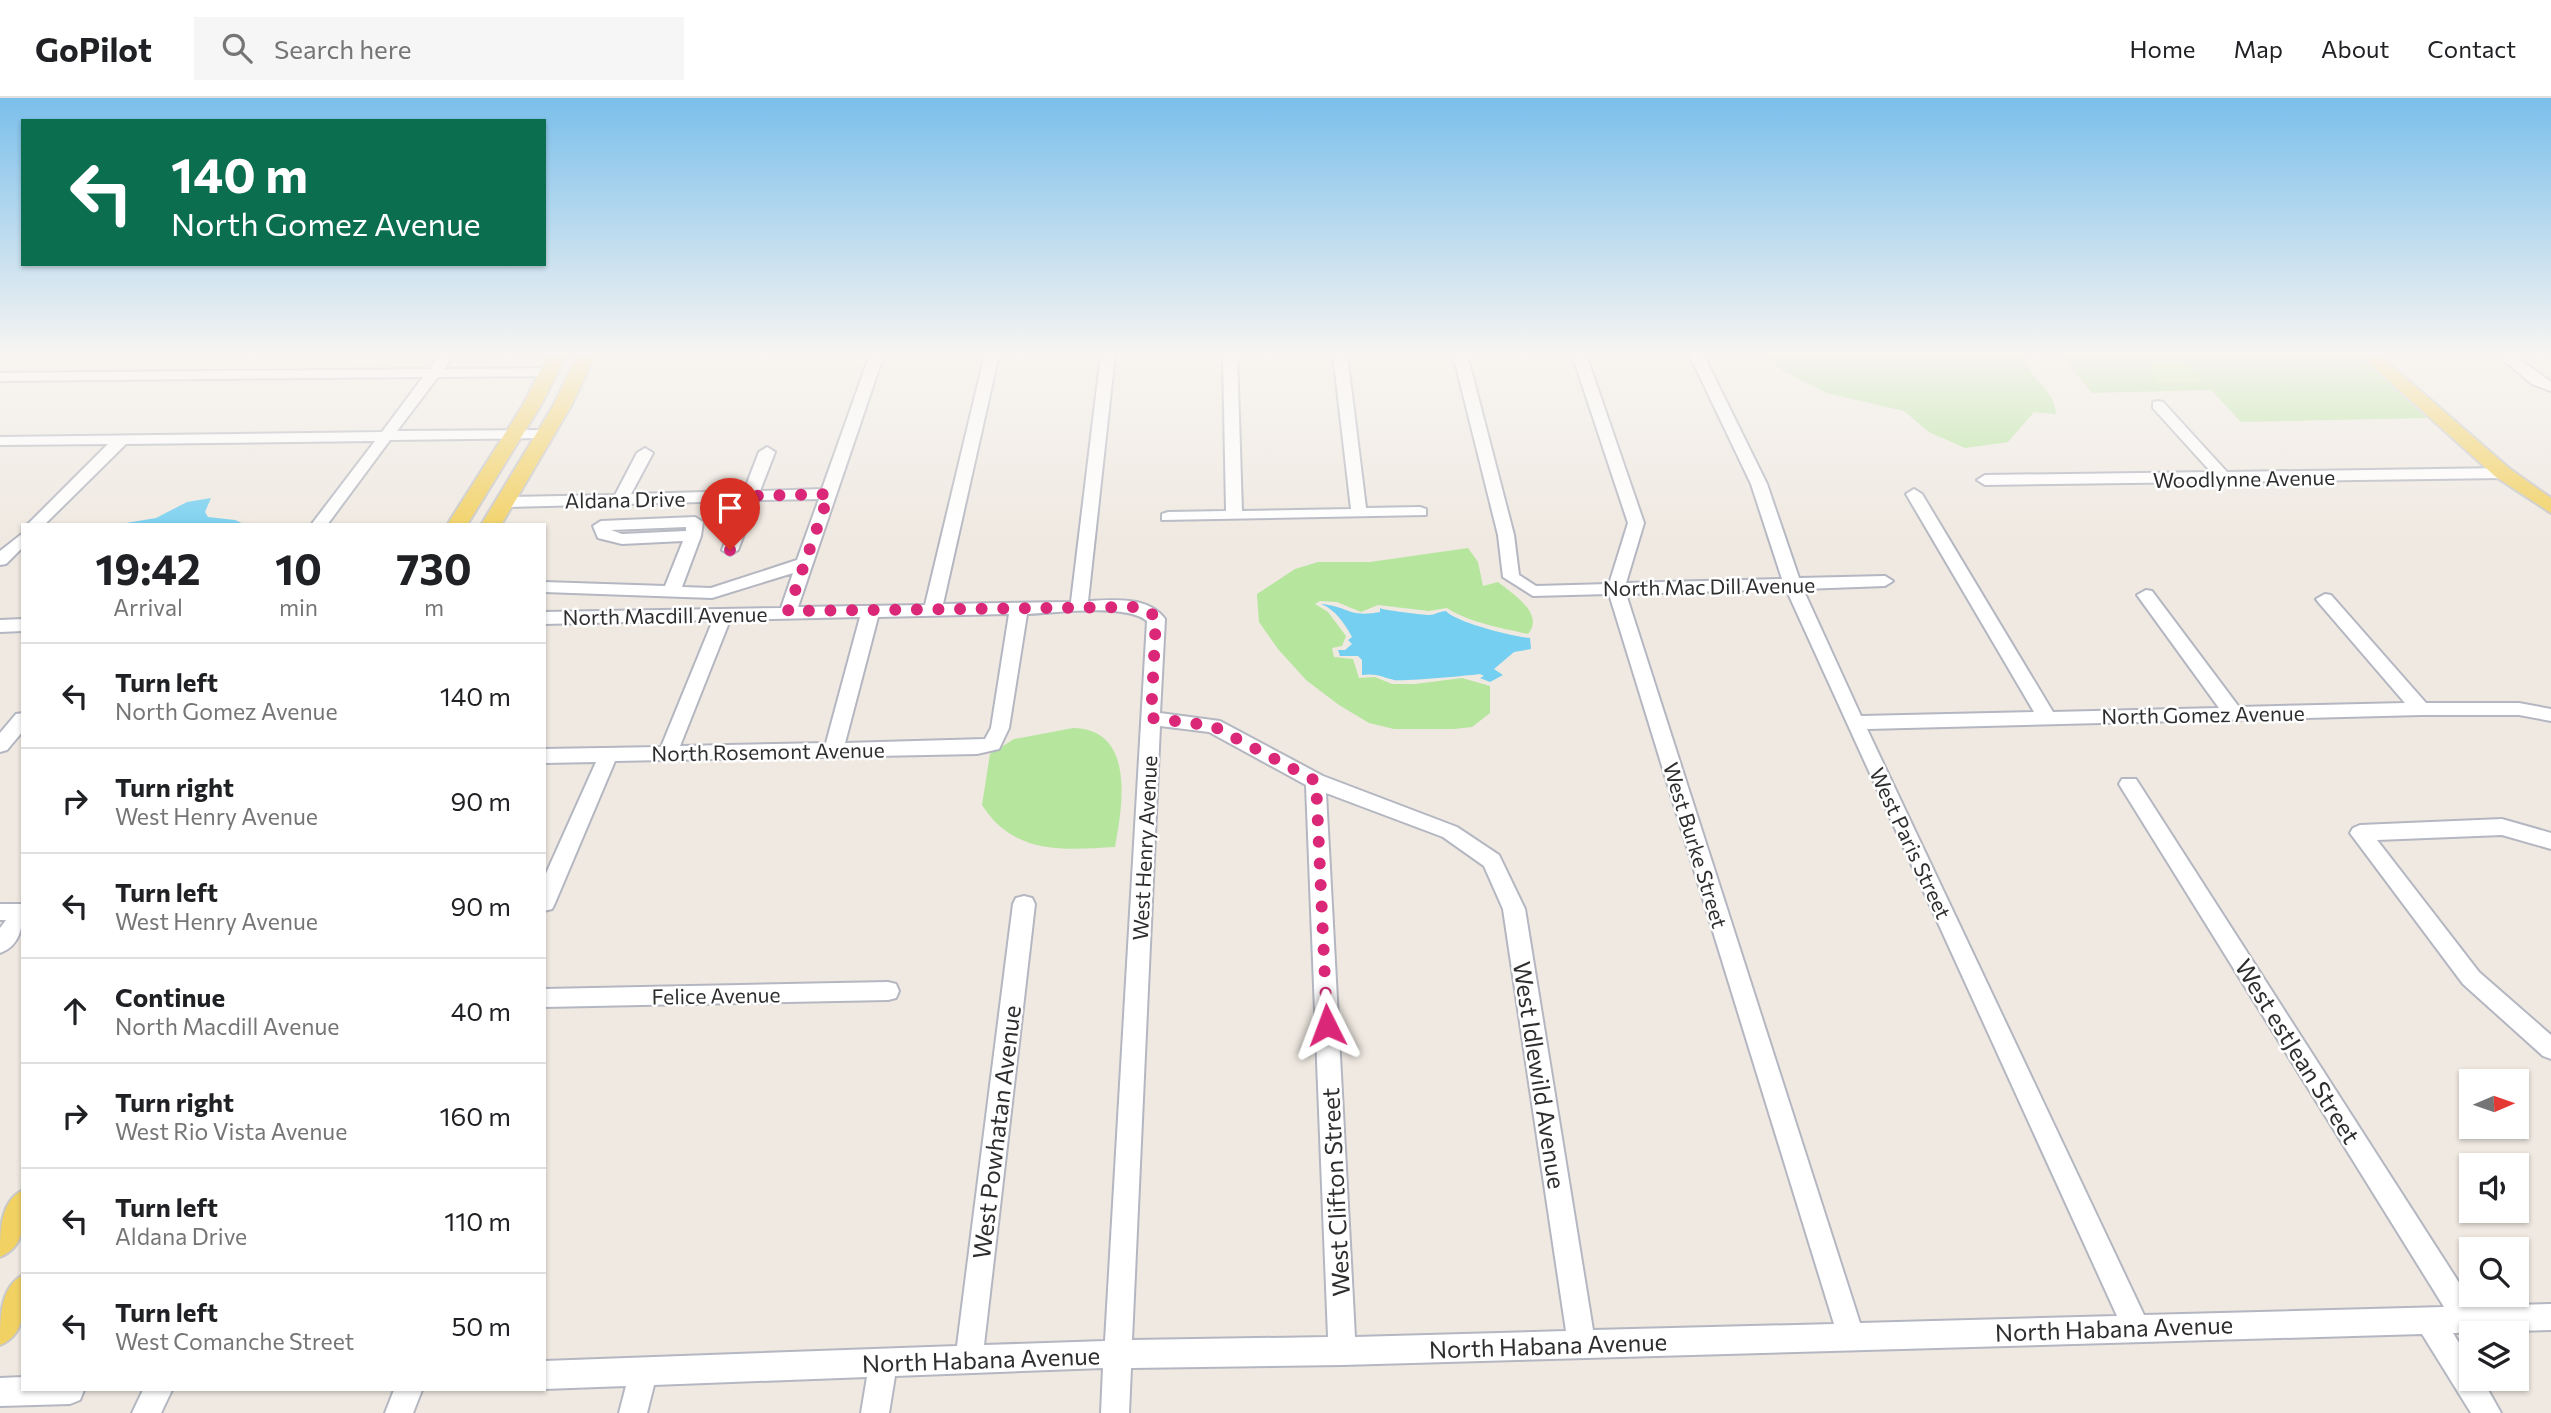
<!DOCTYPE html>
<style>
:root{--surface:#fff;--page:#f6f6f6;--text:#202124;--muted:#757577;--line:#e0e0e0}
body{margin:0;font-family:Commissioner,sans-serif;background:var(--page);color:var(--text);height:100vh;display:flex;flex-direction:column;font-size:26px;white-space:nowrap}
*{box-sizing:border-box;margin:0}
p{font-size:23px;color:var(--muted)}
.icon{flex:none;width:38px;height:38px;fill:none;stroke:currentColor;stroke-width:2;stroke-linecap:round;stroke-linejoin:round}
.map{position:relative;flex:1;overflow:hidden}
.panel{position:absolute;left:21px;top:425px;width:525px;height:868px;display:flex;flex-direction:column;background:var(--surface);border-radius:0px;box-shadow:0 2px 5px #0004}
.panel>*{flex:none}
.banner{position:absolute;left:21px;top:21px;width:525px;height:147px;border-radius:0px;box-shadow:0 2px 5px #0004;background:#0b6e4f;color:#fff;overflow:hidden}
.needle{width:46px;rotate:88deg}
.controls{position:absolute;left:2459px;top:971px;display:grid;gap:14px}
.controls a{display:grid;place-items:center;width:70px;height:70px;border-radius:0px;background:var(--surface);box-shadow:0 2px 5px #0004;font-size:35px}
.pin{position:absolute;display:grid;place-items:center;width:60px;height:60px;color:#fff;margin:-72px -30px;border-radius:50% 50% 50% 0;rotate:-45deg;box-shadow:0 0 7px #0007}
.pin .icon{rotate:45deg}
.me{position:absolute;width:77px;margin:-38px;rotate:357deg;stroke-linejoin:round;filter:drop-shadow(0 0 5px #0008)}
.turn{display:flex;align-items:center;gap:24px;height:147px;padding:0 35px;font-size:32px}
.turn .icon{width:91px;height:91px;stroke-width:2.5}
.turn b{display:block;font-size:49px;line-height:60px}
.eta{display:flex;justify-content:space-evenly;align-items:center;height:119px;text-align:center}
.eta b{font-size:42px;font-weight:700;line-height:49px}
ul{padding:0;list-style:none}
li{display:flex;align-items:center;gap:21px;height:105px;padding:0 35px;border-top:2px solid var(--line)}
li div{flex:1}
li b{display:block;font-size:26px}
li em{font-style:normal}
header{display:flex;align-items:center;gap:42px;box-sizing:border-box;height:98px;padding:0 35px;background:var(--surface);border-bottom:2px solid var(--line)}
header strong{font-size:33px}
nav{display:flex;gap:38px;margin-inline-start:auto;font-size:24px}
.search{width:490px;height:63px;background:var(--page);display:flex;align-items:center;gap:18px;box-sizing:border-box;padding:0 24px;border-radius:0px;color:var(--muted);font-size:26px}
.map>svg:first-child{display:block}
.green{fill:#b6e59e}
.pitch{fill:#c9ec9a}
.water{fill:#75cff0}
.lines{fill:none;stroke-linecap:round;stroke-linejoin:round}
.minor-casing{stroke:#b4b7c1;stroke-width:4}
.major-casing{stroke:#c9c9c9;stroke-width:4}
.minor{fill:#fff;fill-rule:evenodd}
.major{fill:#f2d163;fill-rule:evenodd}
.route{stroke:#db2777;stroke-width:12;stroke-dasharray:0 21.6}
.labels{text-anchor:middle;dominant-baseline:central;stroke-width:5;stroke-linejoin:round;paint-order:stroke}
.street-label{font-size:21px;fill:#2e2e2e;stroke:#fff}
.near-street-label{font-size:24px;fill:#2e2e2e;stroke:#fff}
</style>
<header>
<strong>GoPilot</strong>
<div class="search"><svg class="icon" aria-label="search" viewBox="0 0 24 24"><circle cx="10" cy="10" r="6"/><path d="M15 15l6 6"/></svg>Search here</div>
<nav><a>Home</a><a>Map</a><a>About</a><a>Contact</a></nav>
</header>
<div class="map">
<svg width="2551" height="1315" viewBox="0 0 2551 1315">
<rect width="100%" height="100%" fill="#efe9e1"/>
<path class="green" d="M 1765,256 L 2021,256 C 2028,281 2054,288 2056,316 L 2034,314 L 2008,344 L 1965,350 L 1929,334 L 1904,313 L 1827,295 L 1781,272 Z
M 2060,256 L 2357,256 L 2427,320 L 2241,324 L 2211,292 L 2092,295 Z
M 1468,450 L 1478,464 L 1483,488 L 1498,484 C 1513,496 1545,516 1528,536 C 1502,530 1470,525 1447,510 L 1429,513 L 1378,507 L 1361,514 L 1337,504 L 1320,503 L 1315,506 L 1328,514 L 1346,538 L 1342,548 L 1332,550 L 1334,559 L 1353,561 L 1359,580 L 1375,579 L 1392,586 L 1415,586 L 1462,580 L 1490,588 L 1490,615 L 1472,629 L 1454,631 L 1394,631 L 1369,625 L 1339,607 L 1306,582 L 1278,551 L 1259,524 L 1257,496 L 1295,471 L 1318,464 L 1370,464 Z
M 1073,630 C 1135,631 1123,706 1115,749 C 1063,752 1014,757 982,707 L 990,656 L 1014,641 Z"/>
<path class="pitch" d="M 2178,259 L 2202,284 L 2162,285 L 2139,260 Z"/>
<path class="water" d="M 211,400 L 205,414 L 208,419 L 235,422 L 246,427 L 114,427 L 156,420 L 187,404 Z
M 1321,506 C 1348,508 1348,520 1380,514 L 1380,510 C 1382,512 1424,517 1429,517 C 1435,517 1440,513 1446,513 C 1455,524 1514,539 1530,540 L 1531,551 L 1514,554 L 1494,571 L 1503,577 L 1490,584 L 1480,580 L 1484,578 L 1480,576 C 1475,577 1400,584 1394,582 C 1382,579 1376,575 1362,577 L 1362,562 L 1358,558 L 1340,558 L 1338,552 L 1345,552 L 1352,546 L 1348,542 L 1352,539 C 1345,526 1335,511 1321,506 Z"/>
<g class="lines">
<defs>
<path id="minor" d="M 441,256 L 455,256 L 444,271 L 550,270 L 557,274 L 550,278 L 438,279 L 397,333 L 546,332 L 553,336 L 546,340 L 390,342 L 327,427 L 311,427 L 375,343 L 126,346 L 44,427 L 27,427 L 108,346 L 0,347 L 0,339 L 382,334 L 423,279 L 0,283 L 0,275 L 430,271 Z
M 870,256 L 884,256 L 798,509 L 925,507 L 985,256 L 999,256 L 943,506 L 1071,504 L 1101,256 L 1115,256 L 1088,503 C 1113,502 1148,498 1165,521 L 1160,615 L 1220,623 L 1323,678 L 1457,729 L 1499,757 L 1525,811 L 1593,1232 L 1834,1226 L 1609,496 L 1533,498 L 1503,479 L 1498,437 L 1453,256 L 1467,256 L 1514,437 L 1519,477 L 1536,488 L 1609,486 L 1628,425 L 1572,256 L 1586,256 L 1644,425 L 1626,485 L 1782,481 L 1751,386 L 1689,256 L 1703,256 L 1767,386 L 1799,480 L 1885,478 L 1893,483 L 1885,488 L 1803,491 L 1861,618 L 2034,614 L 1906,396 L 1914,391 L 1922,396 L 2053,614 L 2219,610 L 2137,497 L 2146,492 L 2152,493 L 2239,609 L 2405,605 L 2319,505 L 2316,501 L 2325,496 L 2331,497 L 2426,605 L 2519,605 L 2551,611 L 2551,623 L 2519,617 L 2421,617 L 1867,631 L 2144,1217 L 2444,1209 L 2122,691 L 2119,686 L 2122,681 L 2136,681 L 2474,1208 L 2551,1206 L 2551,1232 L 2453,1235 L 2471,1264 L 2471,1281 L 2482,1281 L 2501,1315 L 2471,1315 L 2422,1236 L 1342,1267 L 1131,1270 L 1129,1315 L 1101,1315 L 1103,1270 L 895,1278 L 889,1315 L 861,1315 L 867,1279 L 654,1287 L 647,1315 L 619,1315 L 626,1288 L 544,1291 L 544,1263 L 957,1248 L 1013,806 L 1016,800 L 1024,798 L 1032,800 L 1035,806 L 984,1247 L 1105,1243 L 1147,523 C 1125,505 1056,515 1027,516 L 1009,630 L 999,651 L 977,656 L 615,663 L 555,805 L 552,811 L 544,813 L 544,780 L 596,664 L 544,665 L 544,651 L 661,649 L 713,522 L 544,526 L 544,514 L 781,510 L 793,475 L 712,500 L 544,494 L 544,484 L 665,488 L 683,443 L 622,446 L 598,440 L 593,428 L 601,423 L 695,419 L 703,424 L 701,438 L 682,489 L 711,490 L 797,462 L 819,401 L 757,402 L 738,452 L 730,457 L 722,452 L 741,403 L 505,409 L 497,404 L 505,399 L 615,397 L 637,355 L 645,350 L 653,355 L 631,396 L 744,393 L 759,354 L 767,349 L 775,354 L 760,393 L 822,391 ZM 686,429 L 686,433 L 622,436 L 611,432 ZM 1786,491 L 2117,1218 L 1860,1225 L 1626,496 ZM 1009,516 L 991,630 L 985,641 L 845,645 L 878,519 ZM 860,519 L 826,645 L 680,648 L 730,522 ZM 1160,628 L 1209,634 L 1306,687 L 1328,1239 L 1132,1242 ZM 1326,695 L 1443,739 L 1484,768 L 1503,811 L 1566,1233 L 1355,1239 Z
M 1223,256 L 1237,256 L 1242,413 L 1351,411 L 1333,256 L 1347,256 L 1366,410 L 1420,409 L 1426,411 L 1426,417 L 1162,422 L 1162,416 L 1168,414 L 1226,413 Z
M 2496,256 L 2512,256 L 2551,284 L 2551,293 L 2532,286 Z
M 2158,303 L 2163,304 L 2227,374 L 2503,370 L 2511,375 L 2503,380 L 1985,387 L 1977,382 L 1985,377 L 2211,374 L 2153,310 L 2153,304 Z
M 23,435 L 23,449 L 6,466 L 0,467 L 0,453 Z
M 23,521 L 23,533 L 0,534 L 0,522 Z
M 23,615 L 23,633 L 7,652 L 0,654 L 0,635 L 16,616 Z
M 2502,721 L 2551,735 L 2551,751 L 2502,737 L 2377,742 L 2479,874 L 2551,937 L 2551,961 L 2543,958 L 2463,886 L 2350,735 L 2353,730 L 2360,727 Z
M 0,806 L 23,806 C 23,825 22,847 0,855 L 0,830 L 6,822 L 0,822 Z
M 888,884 L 896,886 L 899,893 L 896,900 L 888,902 L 544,909 L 544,891 Z
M 23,1279 L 23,1292 L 84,1292 L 80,1302 L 70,1306 L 0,1308 L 0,1280 Z
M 143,1292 L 172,1292 L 161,1315 L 132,1315 Z
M 394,1292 L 422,1292 L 413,1315 L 385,1315 Z"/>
<path id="major" d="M 549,256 L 567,256 L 541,307 L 467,427 L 447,427 L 523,307 Z
M 578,256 L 596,256 L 571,308 L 501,427 L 481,427 L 553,308 Z
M 2359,256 L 2378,256 L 2510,371 L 2551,400 L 2551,415 L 2496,379 Z
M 23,1092 C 23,1118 29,1147 0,1159 C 0,1133 0,1103 23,1092 Z
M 23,1177 C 23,1204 29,1235 0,1247 C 0,1220 0,1189 23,1177 Z"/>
</defs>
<use href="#minor" class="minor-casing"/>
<use href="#major" class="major-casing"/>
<use href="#minor" class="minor"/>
<use href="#major" class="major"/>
</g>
<linearGradient id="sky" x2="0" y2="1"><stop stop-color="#7abfeb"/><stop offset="0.58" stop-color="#f8f5f2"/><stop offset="1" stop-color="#f8f5f2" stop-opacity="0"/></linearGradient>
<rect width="2551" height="441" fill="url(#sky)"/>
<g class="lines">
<path class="route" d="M 730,452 L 751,398 L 829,396 L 788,513 L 1138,509 L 1148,512 L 1156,520 L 1151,620 L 1213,628 L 1316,683 L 1327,927"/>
</g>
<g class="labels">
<g class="street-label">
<text transform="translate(2244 380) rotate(-1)">Woodlynne Avenue</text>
<text transform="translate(625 401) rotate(-1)">Aldana Drive</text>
<text transform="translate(1709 488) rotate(-1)">North Mac Dill Avenue</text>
<text transform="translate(665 517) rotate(-1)">North Macdill Avenue</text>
<text transform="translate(2203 616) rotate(-1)">North Gomez Avenue</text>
<text transform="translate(768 653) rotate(-1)">North Rosemont Avenue</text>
<text transform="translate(1911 745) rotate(65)">West Paris Street</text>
<text transform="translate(1696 747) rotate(73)">West Burke Street</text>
<text transform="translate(1144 750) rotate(-87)">West Henry Avenue</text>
<text transform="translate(716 897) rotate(-1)">Felice Avenue</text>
</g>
<g class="near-street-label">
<text transform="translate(2298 953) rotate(58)">West estJean Street</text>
<text transform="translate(1540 977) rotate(81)">West Idlewild Avenue</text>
<text transform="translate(996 1034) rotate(-83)">West Powhatan Avenue</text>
<text transform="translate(1335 1094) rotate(-93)">West Clifton Street</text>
<text transform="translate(2114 1230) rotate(-2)">North Habana Avenue</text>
<text transform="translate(1548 1247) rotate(-2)">North Habana Avenue</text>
<text transform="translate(981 1261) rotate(-2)">North Habana Avenue</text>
</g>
</g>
</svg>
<div class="controls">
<a><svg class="needle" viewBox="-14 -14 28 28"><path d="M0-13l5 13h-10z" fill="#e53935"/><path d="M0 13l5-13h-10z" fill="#757577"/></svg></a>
<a><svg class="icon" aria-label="sound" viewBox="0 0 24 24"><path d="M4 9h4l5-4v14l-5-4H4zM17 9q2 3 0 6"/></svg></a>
<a><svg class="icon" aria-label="search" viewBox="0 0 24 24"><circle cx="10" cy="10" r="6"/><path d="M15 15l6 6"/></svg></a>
<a><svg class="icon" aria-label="layers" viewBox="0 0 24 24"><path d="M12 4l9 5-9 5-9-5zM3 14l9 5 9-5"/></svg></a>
</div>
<div class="pin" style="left:730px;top:452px;background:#d93025"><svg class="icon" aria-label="arrive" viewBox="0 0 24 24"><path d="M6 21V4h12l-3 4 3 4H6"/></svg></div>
<svg class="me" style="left:1327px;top:927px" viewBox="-20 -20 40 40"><path d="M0-17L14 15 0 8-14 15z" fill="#db2777" stroke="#fff" stroke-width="4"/></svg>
<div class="banner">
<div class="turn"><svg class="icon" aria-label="left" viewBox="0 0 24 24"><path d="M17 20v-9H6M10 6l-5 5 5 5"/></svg><div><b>140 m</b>North Gomez Avenue</div></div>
</div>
<section class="panel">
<div class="eta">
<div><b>19:42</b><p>Arrival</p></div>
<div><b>10</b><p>min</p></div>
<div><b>730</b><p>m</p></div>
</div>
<ul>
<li><svg class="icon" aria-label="left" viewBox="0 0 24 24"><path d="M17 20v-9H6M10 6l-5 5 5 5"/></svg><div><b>Turn left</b><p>North Gomez Avenue</p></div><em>140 m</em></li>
<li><svg class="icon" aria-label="right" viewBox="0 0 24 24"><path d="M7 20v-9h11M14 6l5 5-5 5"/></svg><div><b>Turn right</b><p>West Henry Avenue</p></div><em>90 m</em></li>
<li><svg class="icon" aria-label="left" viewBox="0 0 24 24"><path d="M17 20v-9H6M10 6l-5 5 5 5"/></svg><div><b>Turn left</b><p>West Henry Avenue</p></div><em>90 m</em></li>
<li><svg class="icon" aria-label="ahead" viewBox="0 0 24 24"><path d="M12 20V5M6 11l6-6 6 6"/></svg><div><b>Continue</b><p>North Macdill Avenue</p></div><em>40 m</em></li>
<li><svg class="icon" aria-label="right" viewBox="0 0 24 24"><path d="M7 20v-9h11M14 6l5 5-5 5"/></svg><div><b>Turn right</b><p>West Rio Vista Avenue</p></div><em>160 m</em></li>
<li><svg class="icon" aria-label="left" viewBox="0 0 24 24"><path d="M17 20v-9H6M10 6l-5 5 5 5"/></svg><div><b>Turn left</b><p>Aldana Drive</p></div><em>110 m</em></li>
<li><svg class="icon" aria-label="left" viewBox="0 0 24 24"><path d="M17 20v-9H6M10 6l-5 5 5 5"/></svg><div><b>Turn left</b><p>West Comanche Street</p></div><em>50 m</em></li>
</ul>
</section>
</div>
